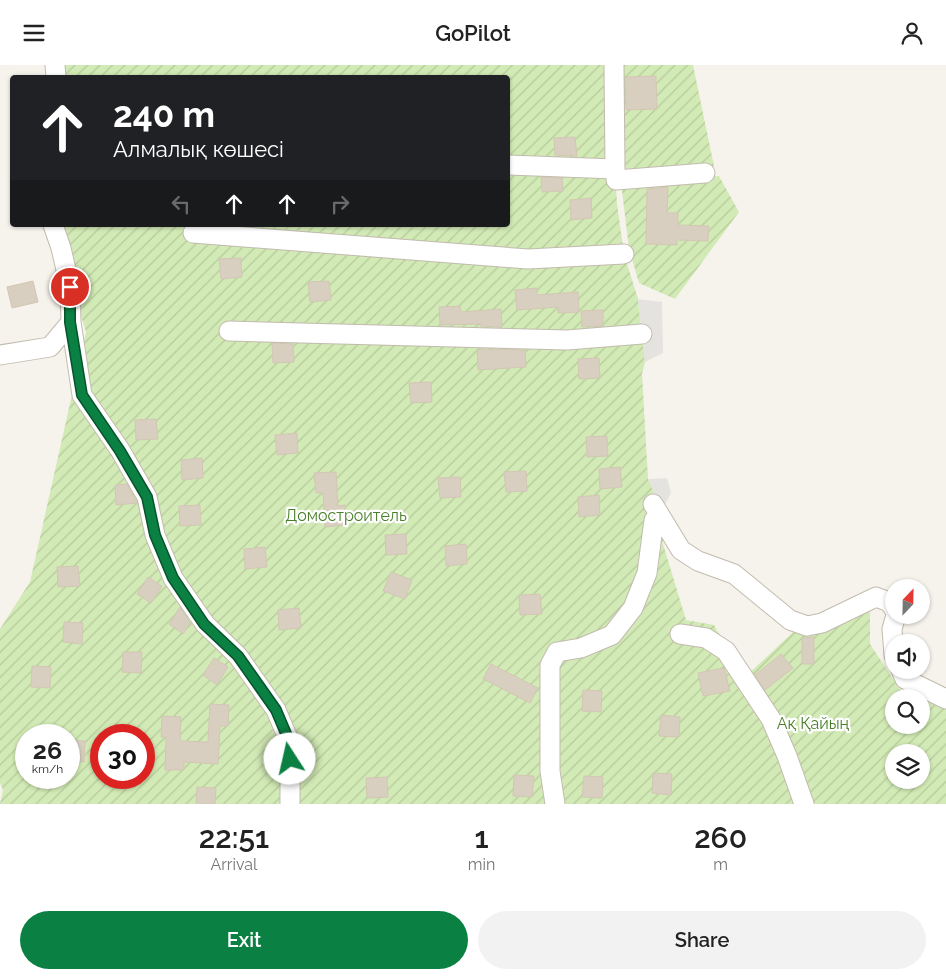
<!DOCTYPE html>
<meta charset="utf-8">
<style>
:root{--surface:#fff;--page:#f2f2f2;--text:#222;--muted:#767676;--accent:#0b8043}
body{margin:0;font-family:Raleway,sans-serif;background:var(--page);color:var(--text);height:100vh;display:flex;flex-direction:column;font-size:19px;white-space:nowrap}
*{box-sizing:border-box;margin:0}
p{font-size:16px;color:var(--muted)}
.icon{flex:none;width:28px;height:28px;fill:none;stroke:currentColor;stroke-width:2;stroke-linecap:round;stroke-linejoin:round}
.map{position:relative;height:739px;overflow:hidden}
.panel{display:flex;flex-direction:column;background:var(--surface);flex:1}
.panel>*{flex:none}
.hud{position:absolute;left:10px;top:10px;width:500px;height:152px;border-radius:5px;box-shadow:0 1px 4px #0004;background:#202124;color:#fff;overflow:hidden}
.needle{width:32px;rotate:22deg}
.fabs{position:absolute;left:885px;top:514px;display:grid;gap:10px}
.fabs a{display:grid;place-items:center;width:45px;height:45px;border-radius:50%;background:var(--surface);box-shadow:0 1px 4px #0004;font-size:25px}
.speed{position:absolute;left:15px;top:659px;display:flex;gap:10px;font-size:25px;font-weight:700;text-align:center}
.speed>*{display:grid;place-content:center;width:65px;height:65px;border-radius:50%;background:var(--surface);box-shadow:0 1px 4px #0004;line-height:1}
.speed small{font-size:12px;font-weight:400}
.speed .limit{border:8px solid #d22;background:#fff;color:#111}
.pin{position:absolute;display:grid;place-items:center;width:42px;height:42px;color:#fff;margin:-21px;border:2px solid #fff;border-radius:50%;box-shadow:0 1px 5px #0007}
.me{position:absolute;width:55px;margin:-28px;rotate:350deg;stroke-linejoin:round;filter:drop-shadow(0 0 4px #0008)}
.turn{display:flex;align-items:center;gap:18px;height:105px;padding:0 20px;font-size:22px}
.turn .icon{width:65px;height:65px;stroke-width:2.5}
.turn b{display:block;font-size:35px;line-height:42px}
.lanes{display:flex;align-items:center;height:48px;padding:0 20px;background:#0003;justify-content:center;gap:25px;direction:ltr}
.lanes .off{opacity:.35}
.eta{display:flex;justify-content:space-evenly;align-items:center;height:85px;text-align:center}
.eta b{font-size:30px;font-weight:600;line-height:35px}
.action{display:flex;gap:10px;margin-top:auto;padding:10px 20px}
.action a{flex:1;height:58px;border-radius:30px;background:var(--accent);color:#fff;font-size:20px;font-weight:600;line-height:58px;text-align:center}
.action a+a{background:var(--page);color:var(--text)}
header{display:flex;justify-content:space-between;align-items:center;height:65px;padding:0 20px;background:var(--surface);font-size:22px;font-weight:600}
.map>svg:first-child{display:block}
.garden{fill:url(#garden-furrows);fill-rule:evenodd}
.parking{fill:#e5e3e0}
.building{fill:#d8cfc1;stroke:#d3c7b4}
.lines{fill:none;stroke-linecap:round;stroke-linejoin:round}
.minor-casing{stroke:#c2bbae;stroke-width:21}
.minor{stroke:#fff;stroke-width:19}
.route-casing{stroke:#07532c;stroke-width:12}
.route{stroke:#0b8043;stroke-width:9}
.labels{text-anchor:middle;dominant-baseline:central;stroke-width:4.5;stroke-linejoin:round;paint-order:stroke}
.park-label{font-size:16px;fill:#4a7f2a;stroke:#fff}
</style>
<header><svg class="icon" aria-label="menu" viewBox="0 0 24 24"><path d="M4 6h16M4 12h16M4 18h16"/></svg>GoPilot<svg class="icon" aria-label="person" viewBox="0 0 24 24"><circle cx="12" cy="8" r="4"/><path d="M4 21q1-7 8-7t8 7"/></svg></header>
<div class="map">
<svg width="946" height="739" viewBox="0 0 946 739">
<defs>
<pattern id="garden-furrows" width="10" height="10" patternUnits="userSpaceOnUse" patternTransform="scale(1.25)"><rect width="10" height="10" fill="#d2eab5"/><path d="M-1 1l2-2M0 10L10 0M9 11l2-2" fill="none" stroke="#b6ca9c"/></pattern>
</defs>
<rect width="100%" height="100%" fill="#f6f3ec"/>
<path class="garden" d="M 55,0 L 693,0 L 714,101 L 615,104 L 617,139 L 624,189 L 638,234 L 645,297 L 642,309 L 648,414 L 662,445 L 663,479 L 686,555 L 714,560 L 744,613 L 792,568 L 823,548 L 870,545 L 870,579 L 905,632 L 894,632 L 894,660 L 921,660 L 921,636 L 946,641 L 946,739 L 0,739 L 3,725 L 0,718 L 0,564 L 30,517 L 86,267 L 53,160 L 508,160 L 508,12 L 56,12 ZM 26,670 L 69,670 L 69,712 L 26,712 ZM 101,670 L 144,670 L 144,712 L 101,712 ZM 894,688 L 921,688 L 921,715 L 894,715 Z
M 719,111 L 739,147 L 675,234 L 639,218 L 629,184 L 622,126 L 623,117 Z"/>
<path class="parking" d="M 638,234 L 662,237 L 663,288 L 645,297 Z
M 667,413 L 671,428 L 662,445 L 648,414 Z"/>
<path class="building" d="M 656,11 L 657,44 L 626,45 L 625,12 Z
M 575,72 L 577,91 L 555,90 L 554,73 Z
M 541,112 L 562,113 L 563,126 L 542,127 Z
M 668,122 L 667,148 L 678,148 L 678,160 L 709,161 L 708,176 L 677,175 L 677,180 L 646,179 L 647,124 Z
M 591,133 L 592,153 L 571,155 L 570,135 Z
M 241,193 L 242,212 L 221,214 L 219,194 Z
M 33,216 L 38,237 L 12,243 L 7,222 Z
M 329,216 L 331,235 L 310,237 L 308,217 Z
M 537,223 L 537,230 L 578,227 L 579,247 L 558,248 L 558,242 L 517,245 L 515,225 Z
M 460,241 L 461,247 L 501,244 L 502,262 L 480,261 L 480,259 L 440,260 L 439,242 Z
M 603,245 L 603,261 L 582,262 L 581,246 Z
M 272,278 L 293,279 L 294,297 L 273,298 Z
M 482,284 L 525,285 L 526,302 L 478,305 L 477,285 Z
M 599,293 L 600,313 L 579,314 L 578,294 Z
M 431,317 L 432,337 L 411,338 L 409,318 Z
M 156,354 L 158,374 L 136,375 L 135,355 Z
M 297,368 L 298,388 L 277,390 L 275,370 Z
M 607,371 L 608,391 L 587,392 L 586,372 Z
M 202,393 L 203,413 L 182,415 L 181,395 Z
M 620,402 L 622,422 L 600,424 L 599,404 Z
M 526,406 L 527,426 L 506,427 L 504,407 Z
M 336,407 L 338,441 L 345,440 L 346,460 L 325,462 L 323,428 L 316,428 L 314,408 Z
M 460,412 L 461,432 L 440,433 L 438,413 Z
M 127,419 L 137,438 L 116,440 L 115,420 Z
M 599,430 L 600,450 L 579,452 L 578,432 Z
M 200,440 L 201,460 L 180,461 L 179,441 Z
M 406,469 L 407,489 L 386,490 L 385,470 Z
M 466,479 L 467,499 L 446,501 L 445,481 Z
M 265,482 L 267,502 L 245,504 L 244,484 Z
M 78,501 L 80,521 L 58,522 L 57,502 Z
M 391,507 L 412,515 L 405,534 L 383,526 Z
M 148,512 L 162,521 L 151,538 L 137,529 Z
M 540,529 L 542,549 L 520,550 L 519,530 Z
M 180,542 L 190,558 L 183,569 L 169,559 Z
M 299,543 L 301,563 L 279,565 L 278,545 Z
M 64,557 L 83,558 L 82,579 L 63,577 Z
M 814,572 L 814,599 L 802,599 L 802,573 Z
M 123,587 L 142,587 L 141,608 L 122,607 Z
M 781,589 L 793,603 L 765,625 L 755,610 Z
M 214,593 L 228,602 L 217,620 L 203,610 Z
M 491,599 L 538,623 L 530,638 L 483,614 Z
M 32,601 L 51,602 L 50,623 L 31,622 Z
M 724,603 L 730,626 L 703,631 L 698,608 Z
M 583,625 L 602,626 L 601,647 L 582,646 Z
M 210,639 L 229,640 L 228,661 L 220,661 L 218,699 L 184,697 L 184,705 L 165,705 L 166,672 L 161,672 L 162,651 L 181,652 L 180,676 L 208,677 Z
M 661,650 L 680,652 L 679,672 L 659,671 Z
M 69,675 L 85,676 L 84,697 L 69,696 Z
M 653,708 L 672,709 L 671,730 L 652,728 Z
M 514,710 L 534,711 L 532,732 L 513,731 Z
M 584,711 L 603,712 L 602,733 L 582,732 Z
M 387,712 L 388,732 L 367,733 L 366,713 Z
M 197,722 L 216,723 L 215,739 L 196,739 Z"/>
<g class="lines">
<defs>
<path id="minor" d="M 55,0 L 56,12
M 508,100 L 615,104 L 614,0
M 616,115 L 705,108
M 53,160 L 61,183 L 70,222 L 71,257 L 82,330 L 120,385 L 147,432 L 155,470 L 173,513 L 205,559 L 238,591 L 276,645 L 290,678 L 290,739
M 193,168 L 528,194 L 624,189
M 229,266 L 567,275 L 642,269
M 0,290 L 50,282 L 71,257
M 653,439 L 681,485 L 698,496 L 734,509 L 790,555 L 807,561 L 822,558 L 876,532 L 889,537 L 894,544
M 680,569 L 706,573 L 726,586 L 771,654 L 787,691 L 804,739
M 894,590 L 892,564 L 896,550
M 901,605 L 905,614 L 946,634
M 555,739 L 550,706 L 550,600 L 557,587 L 581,583 L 612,570 L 633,543 L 647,508 L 654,455"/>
</defs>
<use href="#minor" class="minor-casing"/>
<use href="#minor" class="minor"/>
</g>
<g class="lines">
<defs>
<path id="route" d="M 70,222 L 70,257 L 82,330 L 120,386 L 147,432 L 155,470 L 173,513 L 204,559 L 238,591 L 276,645 L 290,678 L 290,694"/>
</defs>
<use href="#route" class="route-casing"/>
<use href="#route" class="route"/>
</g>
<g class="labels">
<g class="park-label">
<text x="346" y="450">Домостроитель</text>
<text x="813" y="658">Ақ Қайың</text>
</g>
</g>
</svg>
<div class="fabs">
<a><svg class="needle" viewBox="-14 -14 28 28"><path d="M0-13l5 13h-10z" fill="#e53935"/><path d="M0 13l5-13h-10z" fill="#767676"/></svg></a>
<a><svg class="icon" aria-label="sound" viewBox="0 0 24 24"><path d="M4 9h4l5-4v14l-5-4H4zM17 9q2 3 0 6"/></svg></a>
<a><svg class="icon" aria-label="search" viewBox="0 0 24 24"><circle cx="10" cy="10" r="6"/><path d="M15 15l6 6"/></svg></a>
<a><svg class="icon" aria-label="layers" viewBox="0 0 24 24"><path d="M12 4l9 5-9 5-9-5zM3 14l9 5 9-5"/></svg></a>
</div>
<div class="speed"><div>26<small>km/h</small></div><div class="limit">30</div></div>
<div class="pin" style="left:70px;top:222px;background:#d93025"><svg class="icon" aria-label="arrive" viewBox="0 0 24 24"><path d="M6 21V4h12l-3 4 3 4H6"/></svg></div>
<svg class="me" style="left:290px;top:694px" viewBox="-20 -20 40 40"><circle r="19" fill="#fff"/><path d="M0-13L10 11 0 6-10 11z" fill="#0b8043"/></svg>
<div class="hud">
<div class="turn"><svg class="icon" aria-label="ahead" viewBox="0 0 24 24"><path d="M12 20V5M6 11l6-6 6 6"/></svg><div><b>240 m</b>Алмалық көшесі</div></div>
<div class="lanes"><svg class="icon off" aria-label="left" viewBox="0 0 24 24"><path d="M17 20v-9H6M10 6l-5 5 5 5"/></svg><svg class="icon" aria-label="ahead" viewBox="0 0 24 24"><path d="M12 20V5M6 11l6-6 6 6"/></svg><svg class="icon" aria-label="ahead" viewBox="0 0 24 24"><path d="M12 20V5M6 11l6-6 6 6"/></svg><svg class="icon off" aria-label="right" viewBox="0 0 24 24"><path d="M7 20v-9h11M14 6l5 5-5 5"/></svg></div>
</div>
</div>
<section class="panel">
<div class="eta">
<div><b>22:51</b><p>Arrival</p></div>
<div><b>1</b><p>min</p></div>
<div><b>260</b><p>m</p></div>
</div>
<div class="action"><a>Exit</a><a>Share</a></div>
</section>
